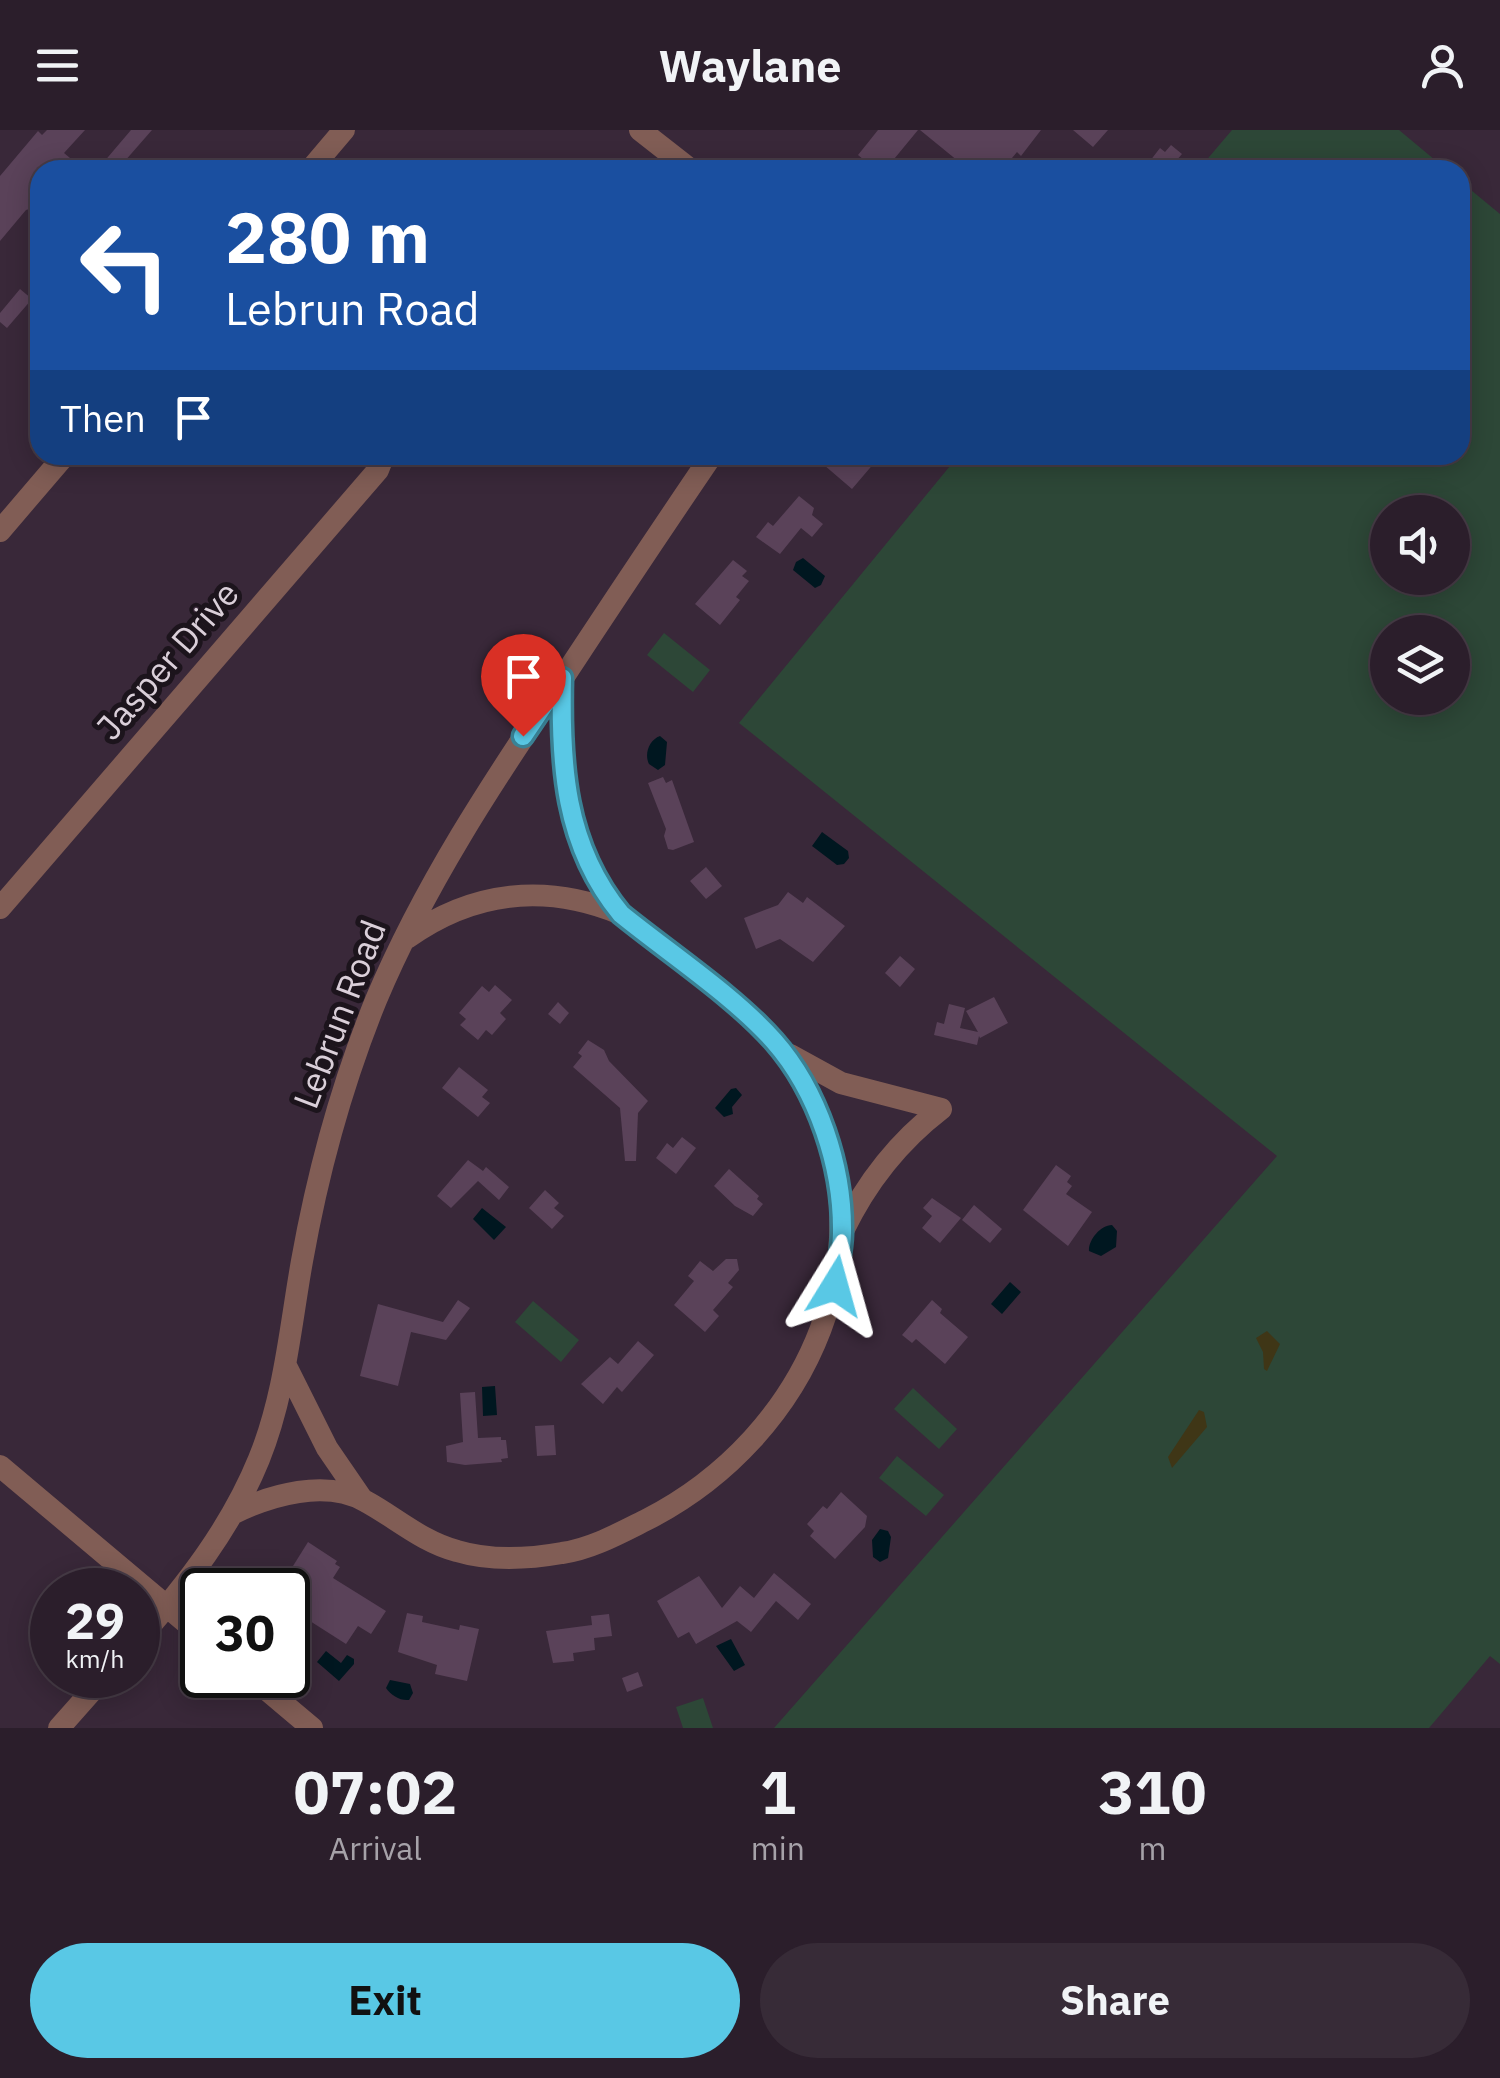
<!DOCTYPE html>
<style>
:root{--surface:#2b1e2b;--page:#372b37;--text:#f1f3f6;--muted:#a6a2a9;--line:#473c47;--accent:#59c8e5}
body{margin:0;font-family:"IBM Plex Sans",sans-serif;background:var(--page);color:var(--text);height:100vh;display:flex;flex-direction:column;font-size:38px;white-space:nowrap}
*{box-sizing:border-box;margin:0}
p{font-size:32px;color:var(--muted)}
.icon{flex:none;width:55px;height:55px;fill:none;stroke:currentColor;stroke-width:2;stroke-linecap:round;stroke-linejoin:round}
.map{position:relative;height:1598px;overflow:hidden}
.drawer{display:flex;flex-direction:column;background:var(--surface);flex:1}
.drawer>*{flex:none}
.top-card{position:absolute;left:30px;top:30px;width:1440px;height:305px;border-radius:30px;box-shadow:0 5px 25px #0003,0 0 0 2px var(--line);background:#1a4fa0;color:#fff;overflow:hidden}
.buttons{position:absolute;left:1370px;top:365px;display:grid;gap:20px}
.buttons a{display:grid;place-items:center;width:100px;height:100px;border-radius:50%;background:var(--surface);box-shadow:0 5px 25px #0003,0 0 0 2px var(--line);font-size:50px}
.speed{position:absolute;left:30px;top:1438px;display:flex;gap:20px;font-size:50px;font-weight:700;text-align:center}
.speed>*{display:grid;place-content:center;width:130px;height:130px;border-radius:50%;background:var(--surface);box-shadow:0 5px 25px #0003,0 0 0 2px var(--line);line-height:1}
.speed small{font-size:25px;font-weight:400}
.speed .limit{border:5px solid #111;border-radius:15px;background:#fff;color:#111}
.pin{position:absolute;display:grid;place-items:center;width:85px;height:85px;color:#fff;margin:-102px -42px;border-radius:50% 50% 50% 0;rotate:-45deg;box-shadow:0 0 10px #0007}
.pin .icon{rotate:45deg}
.me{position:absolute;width:110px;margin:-55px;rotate:8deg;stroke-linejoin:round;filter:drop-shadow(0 0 8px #0008)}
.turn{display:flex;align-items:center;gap:35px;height:210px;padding:0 30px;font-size:45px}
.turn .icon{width:130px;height:130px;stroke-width:2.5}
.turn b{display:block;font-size:70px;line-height:85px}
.then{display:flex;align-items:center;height:95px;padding:0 30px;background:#0003;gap:20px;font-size:38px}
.eta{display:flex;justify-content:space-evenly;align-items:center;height:170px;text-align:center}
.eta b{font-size:60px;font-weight:700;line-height:70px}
.primary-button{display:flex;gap:20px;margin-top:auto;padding:20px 30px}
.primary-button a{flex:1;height:115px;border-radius:60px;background:var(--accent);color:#111;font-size:40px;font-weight:700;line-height:115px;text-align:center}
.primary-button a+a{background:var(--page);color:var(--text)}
header{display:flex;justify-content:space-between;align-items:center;height:130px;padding:0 30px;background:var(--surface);font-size:45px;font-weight:700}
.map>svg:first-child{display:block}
.green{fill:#2d4737;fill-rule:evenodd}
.sand{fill:#3f3616}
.water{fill:#001720}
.building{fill:#5a4259}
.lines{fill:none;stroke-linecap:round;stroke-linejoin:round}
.minor{stroke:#815d55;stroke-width:22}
.route-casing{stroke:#3a8295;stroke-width:25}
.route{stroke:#59c8e5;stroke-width:18}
.labels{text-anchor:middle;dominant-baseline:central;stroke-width:10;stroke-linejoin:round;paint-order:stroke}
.street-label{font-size:35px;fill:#dacfd9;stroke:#1c141c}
</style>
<header><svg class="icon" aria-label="menu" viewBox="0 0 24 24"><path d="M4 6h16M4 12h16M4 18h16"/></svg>Waylane<svg class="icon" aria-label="person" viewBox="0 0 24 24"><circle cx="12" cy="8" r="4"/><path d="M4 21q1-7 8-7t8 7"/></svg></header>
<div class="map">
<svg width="1500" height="1598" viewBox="0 0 1500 1598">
<rect width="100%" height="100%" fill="#392839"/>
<path class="green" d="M 1232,0 L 1399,0 L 1447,40 L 1198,40 Z
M 1460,51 L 1500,84 L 1500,1534 L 1490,1526 L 1429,1598 L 774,1598 L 1277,1026 L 739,593 L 959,325 L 1460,325 ZM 1388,382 L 1452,382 L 1452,448 L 1388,448 ZM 1388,502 L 1452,502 L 1452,568 L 1388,568 Z
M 664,503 L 710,540 L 693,562 L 647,525 Z
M 533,1171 L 579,1210 L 561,1232 L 515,1192 Z
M 913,1258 L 957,1299 L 939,1319 L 894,1279 Z
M 897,1326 L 944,1365 L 926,1386 L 879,1348 Z
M 703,1568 L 713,1598 L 683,1598 L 676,1577 Z"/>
<path class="sand" d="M 1267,1201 L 1280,1214 L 1267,1241 L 1264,1239 L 1263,1222 L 1256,1208 Z
M 1199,1280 L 1204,1282 L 1207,1297 L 1172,1338 L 1168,1327 Z"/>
<path class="water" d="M 803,428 L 825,446 L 821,455 L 815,458 L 793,440 L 796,432 Z
M 660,606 L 667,612 L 665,635 L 658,640 L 649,634 C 644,624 649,610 660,606 Z
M 822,702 L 848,721 L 849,728 L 844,734 L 837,735 L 812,716 Z
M 736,958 L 742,965 L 732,977 L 733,984 L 724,987 L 715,978 L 731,959 Z
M 482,1078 L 506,1097 L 494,1110 L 473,1089 Z
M 1112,1095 L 1117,1101 L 1116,1117 L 1101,1126 L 1089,1121 C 1088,1111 1100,1095 1112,1095 Z
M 1010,1152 L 1021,1162 L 1002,1184 L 991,1174 Z
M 495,1256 L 497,1285 L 483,1286 L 482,1257 Z
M 880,1399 L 888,1401 L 891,1407 L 888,1428 L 880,1432 L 873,1427 L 872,1410 Z
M 731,1509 L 745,1535 L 734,1541 L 716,1516 Z
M 326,1521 L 341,1533 L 347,1525 L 354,1529 L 354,1534 L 339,1551 L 317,1532 Z
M 390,1550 L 410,1554 L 413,1563 L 409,1570 C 400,1571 391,1565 386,1558 Z"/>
<path class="building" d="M 47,0 L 85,0 L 64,23 L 70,28 L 61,40 L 40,40 L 40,72 L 36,77 L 26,80 L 0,111 L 0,46 L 38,1 L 42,5 Z
M 131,0 L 152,0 L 117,40 L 97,40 Z
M 878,0 L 918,0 L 885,40 L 876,40 L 858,25 Z
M 920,0 L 1041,0 L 1021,26 L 1017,22 L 1002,40 L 969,40 Z
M 1073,0 L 1108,0 L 1093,17 Z
M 1171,15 L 1182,24 L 1176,31 L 1187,40 L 1143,40 L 1160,18 L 1165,22 Z
M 20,159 L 32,169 L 7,198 L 0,192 L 0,183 Z
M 832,325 L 881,325 L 852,359 L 824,335 Z
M 799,366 L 814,378 L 812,385 L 823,394 L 812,407 L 801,398 L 780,424 L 756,407 L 768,392 L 773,396 Z
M 733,430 L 747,441 L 742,446 L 749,451 L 736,467 L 740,470 L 720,495 L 695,474 Z
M 663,647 L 666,653 L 672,650 L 694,712 L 673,720 L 668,719 L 664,706 L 666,699 L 648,653 Z
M 706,737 L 722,756 L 706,769 L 690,751 Z
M 788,762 L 803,773 L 807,767 L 845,796 L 813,832 L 780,809 L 756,819 L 744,788 L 778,775 Z
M 900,826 L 915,839 L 900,857 L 885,843 Z
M 495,855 L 512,870 L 500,883 L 506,889 L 492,905 L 486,900 L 478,910 L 460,895 L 466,889 L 459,883 L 482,856 L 489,862 Z
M 994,867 L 1008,893 L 980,908 L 979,906 L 977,915 L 934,905 L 937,892 L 944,894 L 949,874 L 965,878 L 960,898 L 978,902 L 966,881 Z
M 558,872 L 569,883 L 560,894 L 548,884 Z
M 588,910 L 604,920 L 609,931 L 648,971 L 638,983 L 636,1031 L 625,1031 L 620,978 L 573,937 L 582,926 L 578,923 Z
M 459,937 L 488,960 L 482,967 L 490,973 L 478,987 L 442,958 Z
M 682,1007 L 696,1018 L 676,1044 L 656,1028 L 667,1013 L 673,1018 Z
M 468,1030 L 483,1041 L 486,1037 L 509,1057 L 499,1070 L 478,1051 L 451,1078 L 437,1066 Z
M 1056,1035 L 1071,1046 L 1067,1052 L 1072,1056 L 1066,1064 L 1092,1082 L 1068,1116 L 1023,1080 Z
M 729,1039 L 759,1066 L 757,1069 L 763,1074 L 753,1086 L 735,1076 L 714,1056 Z
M 545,1060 L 559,1073 L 554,1078 L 564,1086 L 552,1099 L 529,1078 Z
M 932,1068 L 961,1088 L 940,1113 L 922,1098 L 932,1086 L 923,1078 Z
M 974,1075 L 1002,1099 L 990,1113 L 962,1090 Z
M 726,1129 L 737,1129 L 739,1140 L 728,1153 L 733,1157 L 713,1180 L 719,1186 L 705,1202 L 674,1175 L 694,1151 L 688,1146 L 700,1131 L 713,1141 Z
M 458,1170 L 470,1178 L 446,1210 L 411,1202 L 398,1256 L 360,1246 L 378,1174 L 443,1192 Z
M 932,1170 L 942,1179 L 940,1183 L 968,1207 L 945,1234 L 916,1209 L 912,1213 L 902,1205 Z
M 638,1211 L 654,1225 L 622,1262 L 617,1257 L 603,1274 L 581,1254 L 610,1227 L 618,1234 Z
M 475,1262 L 478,1308 L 501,1307 L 501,1310 L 506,1310 L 508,1328 L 501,1329 L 502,1332 L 465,1335 L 447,1332 L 446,1316 L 463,1312 L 460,1263 Z
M 554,1295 L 556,1325 L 537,1326 L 535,1296 Z
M 841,1362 L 867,1386 L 865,1397 L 835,1429 L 810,1406 L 814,1401 L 807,1394 L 823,1376 L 827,1379 Z
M 308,1412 L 337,1431 L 335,1434 L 340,1437 L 333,1448 L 386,1481 L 371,1504 L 358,1496 L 346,1514 L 288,1477 L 288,1460 L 278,1460 Z
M 774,1443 L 811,1474 L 798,1490 L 776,1471 L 751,1502 L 737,1491 L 696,1514 L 689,1502 L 678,1508 L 657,1471 L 699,1446 L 722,1478 L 740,1456 L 754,1468 Z
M 407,1483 L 423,1486 L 422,1492 L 459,1500 L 460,1495 L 479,1499 L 467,1551 L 435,1544 L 437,1535 L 398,1522 Z
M 609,1484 L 612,1506 L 594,1508 L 595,1520 L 573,1523 L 574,1531 L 553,1533 L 546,1501 L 592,1495 L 591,1486 Z
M 638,1542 L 643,1556 L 627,1562 L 622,1548 Z"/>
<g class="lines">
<path class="minor" d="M 640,0 L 691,40
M 310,40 L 344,0
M 0,401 L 65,325
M 0,778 L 378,340 L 384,325
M 407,808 C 473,761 546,753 621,784
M 790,925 L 841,953 L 941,979
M 843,1101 C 867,1051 898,1012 941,979
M 286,1236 L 327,1318 L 362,1369
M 0,1336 L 202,1506
M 234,1383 C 271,1365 325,1349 365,1371 C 395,1387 422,1412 457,1421 C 490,1431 528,1429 562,1423 C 591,1419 620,1403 646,1390 C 809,1307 897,1113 800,945 C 765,885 676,828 621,784 C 564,716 560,633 562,549
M 138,1510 C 186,1455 231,1398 259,1329 C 285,1265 290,1198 302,1131 C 318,1041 342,954 376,870 C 424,756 492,653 561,551 C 611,475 661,400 712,325
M 249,1545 L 312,1598
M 59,1598 L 106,1545"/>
</g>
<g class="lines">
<defs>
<path id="route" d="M 523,606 L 562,548 C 560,633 564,715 621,784 C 669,823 733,865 774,911 C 818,961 843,1037 842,1103 C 842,1120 837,1139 835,1156"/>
</defs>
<use href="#route" class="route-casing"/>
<use href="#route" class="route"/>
</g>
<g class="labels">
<g class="street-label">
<text transform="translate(167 530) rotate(-49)">Jasper Drive</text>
<text transform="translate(339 884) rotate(-69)">Lebrun Road</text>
</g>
</g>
</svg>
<div class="buttons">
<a><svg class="icon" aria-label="sound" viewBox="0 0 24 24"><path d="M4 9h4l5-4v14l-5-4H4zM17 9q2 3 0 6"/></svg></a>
<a><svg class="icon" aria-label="layers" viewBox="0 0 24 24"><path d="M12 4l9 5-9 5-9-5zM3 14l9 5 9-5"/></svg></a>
</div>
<div class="speed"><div>29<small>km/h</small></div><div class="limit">30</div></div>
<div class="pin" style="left:523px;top:606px;background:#d93025"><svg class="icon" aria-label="arrive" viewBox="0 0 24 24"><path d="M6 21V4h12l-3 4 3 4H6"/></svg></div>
<svg class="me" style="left:835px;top:1156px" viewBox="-20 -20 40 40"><path d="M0-17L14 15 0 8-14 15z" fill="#59c8e5" stroke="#fff" stroke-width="4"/></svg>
<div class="top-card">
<div class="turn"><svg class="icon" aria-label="left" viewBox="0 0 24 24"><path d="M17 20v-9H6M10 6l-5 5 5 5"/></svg><div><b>280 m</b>Lebrun Road</div></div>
<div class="then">Then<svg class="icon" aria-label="arrive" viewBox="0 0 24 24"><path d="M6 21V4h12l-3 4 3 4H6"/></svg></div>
</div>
</div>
<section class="drawer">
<div class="eta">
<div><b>07:02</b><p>Arrival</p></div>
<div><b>1</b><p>min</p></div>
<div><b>310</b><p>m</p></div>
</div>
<div class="primary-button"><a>Exit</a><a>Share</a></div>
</section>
